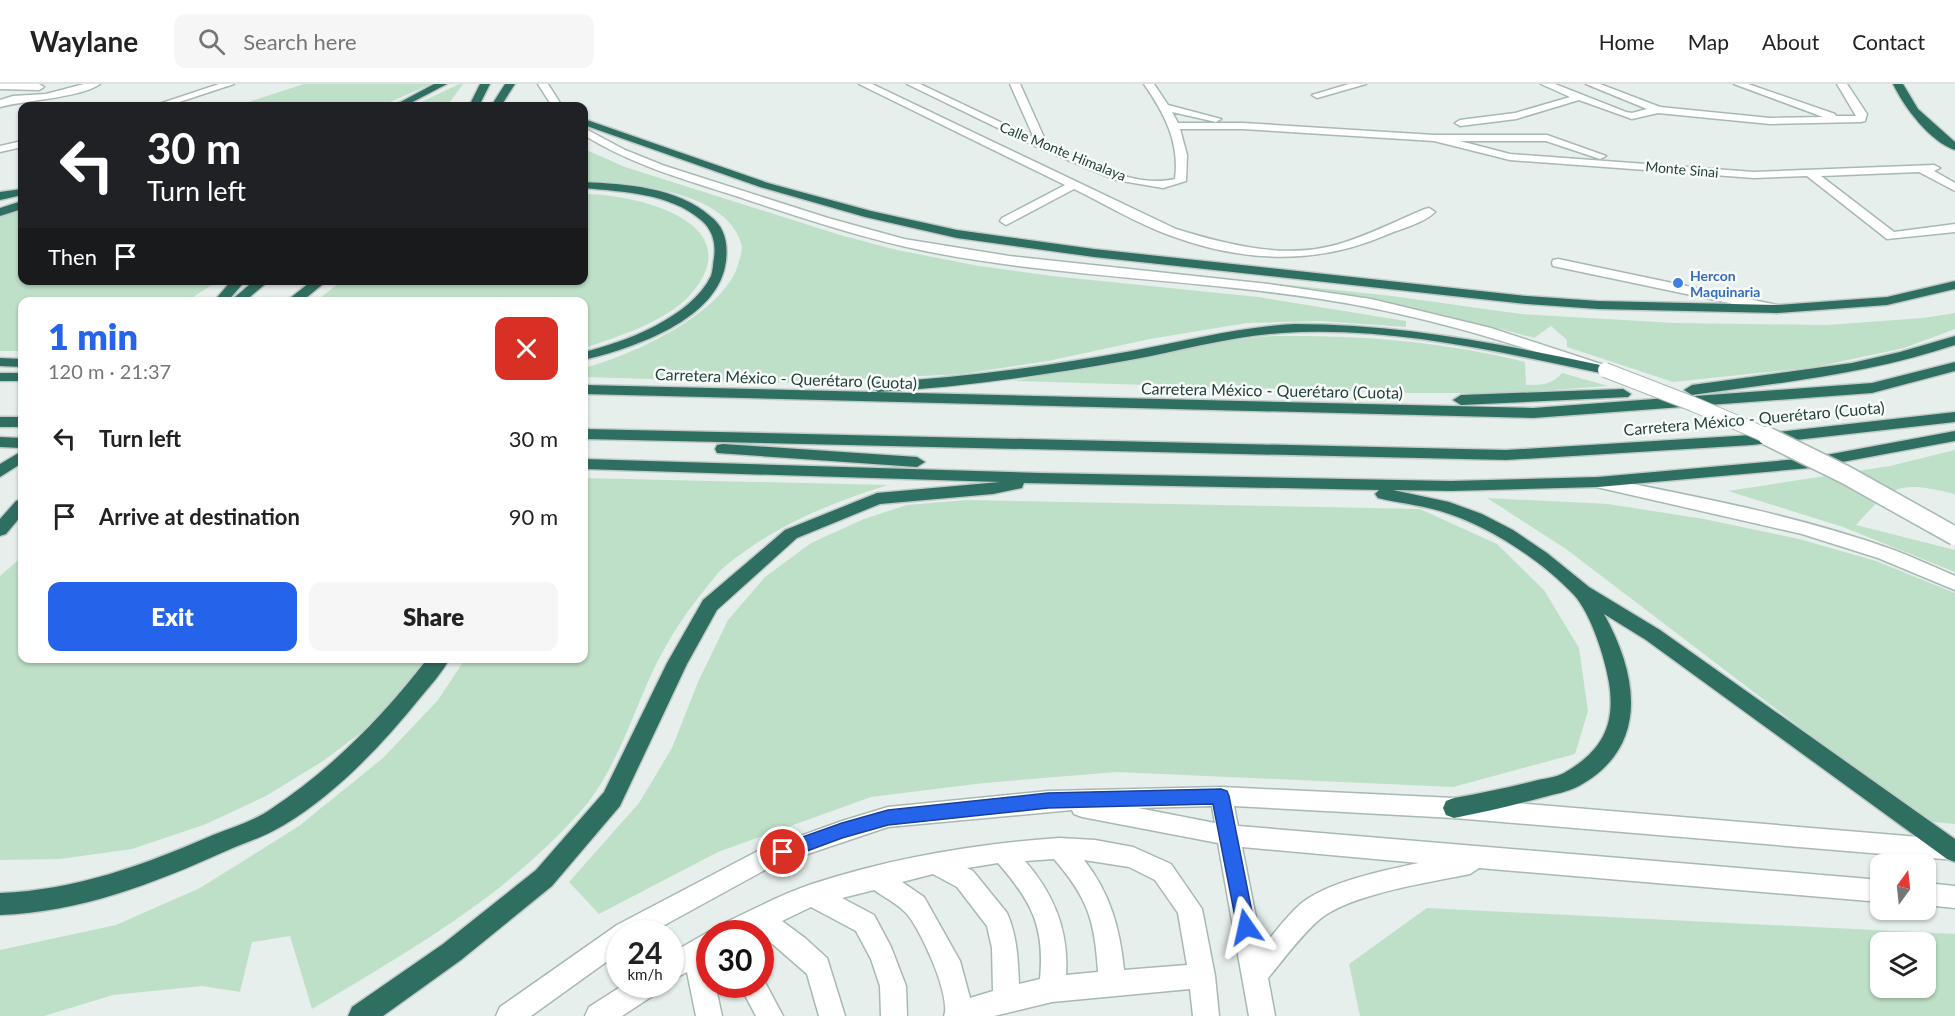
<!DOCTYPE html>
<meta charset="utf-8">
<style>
:root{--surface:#fff;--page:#f6f6f6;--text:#222;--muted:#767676;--line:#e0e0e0;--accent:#2563eb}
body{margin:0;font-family:Lato,sans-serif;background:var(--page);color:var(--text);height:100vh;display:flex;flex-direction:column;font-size:22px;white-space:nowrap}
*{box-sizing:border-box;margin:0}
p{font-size:20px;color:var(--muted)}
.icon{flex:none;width:33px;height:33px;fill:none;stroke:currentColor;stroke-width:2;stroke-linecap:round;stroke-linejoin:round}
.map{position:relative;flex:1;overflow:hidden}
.sheet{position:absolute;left:18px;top:213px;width:570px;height:366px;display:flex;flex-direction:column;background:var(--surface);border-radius:12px;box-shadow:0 2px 4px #0004}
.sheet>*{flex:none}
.hud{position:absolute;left:18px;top:18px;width:570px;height:183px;border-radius:12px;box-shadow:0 2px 4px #0004;background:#202124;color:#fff;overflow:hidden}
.needle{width:39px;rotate:15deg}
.controls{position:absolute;left:1870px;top:770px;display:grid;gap:12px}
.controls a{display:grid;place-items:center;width:66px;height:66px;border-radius:12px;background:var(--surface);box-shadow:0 2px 4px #0004;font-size:30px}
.speed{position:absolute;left:606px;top:836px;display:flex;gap:12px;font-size:30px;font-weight:700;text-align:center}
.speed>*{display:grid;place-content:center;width:78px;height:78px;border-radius:50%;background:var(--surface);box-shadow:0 2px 4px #0004;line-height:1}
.speed small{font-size:15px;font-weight:400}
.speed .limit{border:9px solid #d22;background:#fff;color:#111}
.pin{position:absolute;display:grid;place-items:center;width:51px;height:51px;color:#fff;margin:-26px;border:3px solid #fff;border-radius:50%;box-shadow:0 2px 6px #0007}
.me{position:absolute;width:66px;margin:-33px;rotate:349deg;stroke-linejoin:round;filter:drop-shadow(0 0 4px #0008)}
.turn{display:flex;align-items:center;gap:21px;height:126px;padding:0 30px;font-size:27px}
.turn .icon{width:78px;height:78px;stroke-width:2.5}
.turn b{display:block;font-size:42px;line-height:51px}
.then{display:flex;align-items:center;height:57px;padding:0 30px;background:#0003;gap:12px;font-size:22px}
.round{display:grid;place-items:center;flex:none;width:63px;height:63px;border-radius:12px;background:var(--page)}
.overview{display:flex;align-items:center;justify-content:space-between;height:102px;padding:0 30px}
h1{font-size:36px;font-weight:800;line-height:45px;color:var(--accent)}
.button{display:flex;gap:12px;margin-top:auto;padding:12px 30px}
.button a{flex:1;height:69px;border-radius:12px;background:var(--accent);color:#fff;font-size:24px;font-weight:800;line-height:69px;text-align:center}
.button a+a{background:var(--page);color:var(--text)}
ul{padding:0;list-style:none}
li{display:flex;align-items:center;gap:18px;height:78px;padding:0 30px}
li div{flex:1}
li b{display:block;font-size:22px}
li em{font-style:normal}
header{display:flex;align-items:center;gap:36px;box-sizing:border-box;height:84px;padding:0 30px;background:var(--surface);border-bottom:2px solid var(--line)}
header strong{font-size:28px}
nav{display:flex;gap:33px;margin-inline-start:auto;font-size:21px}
.search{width:420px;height:54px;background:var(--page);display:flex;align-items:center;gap:15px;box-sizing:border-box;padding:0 21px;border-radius:12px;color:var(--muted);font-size:22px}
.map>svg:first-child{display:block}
.green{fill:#bfe0c8;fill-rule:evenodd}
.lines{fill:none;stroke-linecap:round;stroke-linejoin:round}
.minor-casing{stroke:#a8b8b2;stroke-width:3}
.highway-casing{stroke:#c2cac8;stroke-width:3}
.minor{fill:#fff;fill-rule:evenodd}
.highway{fill:#2f6f62;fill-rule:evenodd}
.minor-bridge-far1-casing{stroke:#a8b8b2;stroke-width:16;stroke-linecap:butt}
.minor-bridge-casing{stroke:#a8b8b2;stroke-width:21;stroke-linecap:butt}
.minor-bridge-far1{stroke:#fff;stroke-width:14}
.minor-bridge{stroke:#fff;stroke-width:18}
.route{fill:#2563eb;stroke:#184099;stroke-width:1.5}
.shop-dot{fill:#3f7fe0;stroke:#f7fbf9;stroke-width:2}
.labels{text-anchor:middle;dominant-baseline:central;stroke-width:5;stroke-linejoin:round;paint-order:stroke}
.far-street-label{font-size:14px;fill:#24423a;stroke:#f7fbf9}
.far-shop-label{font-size:14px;font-weight:bold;fill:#366cbe;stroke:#f7fbf9;text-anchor:start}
.street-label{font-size:16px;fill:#24423a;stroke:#f7fbf9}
</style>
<header>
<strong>Waylane</strong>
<div class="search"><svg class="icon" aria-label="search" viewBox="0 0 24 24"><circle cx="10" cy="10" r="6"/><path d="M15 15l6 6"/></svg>Search here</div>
<nav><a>Home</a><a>Map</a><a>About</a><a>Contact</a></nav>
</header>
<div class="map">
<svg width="1955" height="932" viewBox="0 0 1955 932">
<rect width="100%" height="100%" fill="#e6efeb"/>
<path class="green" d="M 304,0 L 431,0 L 381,22 L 236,22 Z
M 459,0 L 463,0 L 447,22 L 413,22 Z
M 584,65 L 625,83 L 840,151 L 897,166 L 979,182 L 1052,192 L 1258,213 L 1406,237 L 1406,243 L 1320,237 L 1247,239 L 1150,255 L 1048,277 L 962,290 L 783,299 L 584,293 L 584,284 C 631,272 728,228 739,177 C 740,173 742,168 742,163 C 731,107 629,98 584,97 Z
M 584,110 C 637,110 755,139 689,212 C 665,238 617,253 584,264 L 584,218 L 316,217 L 342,197 L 584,196 Z
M 22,126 L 22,196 L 218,197 L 187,217 L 22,218 L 22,267 L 0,267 L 0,133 Z
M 1252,197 L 1392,212 L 1521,230 L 1675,239 L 1827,241 L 1923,234 L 1955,229 L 1955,245 L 1904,264 L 1815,283 L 1673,298 L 1567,263 L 1567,256 L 1551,242 L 1534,254 C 1441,228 1347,211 1252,197 Z
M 1273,252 C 1358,251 1442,257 1525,278 L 1526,301 C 1541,301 1552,301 1562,289 L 1608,302 L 1508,309 L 1409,309 L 1014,297 L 1226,256 Z
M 1955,366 L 1955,410 C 1901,397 1893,399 1856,441 L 1955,466 L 1955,488 L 1843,443 L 1728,407 L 1890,382 Z
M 584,394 L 888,401 C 827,420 774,442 724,483 C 717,489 712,497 706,504 C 682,533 662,565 647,600 C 630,639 613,688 586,721 C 508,812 413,864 312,925 L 290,852 L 252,858 L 240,908 L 202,902 L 113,911 L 44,932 L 0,932 L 0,866 L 116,841 L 200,804 L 299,742 L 383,674 L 438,616 L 465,575 L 584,574 Z
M 1487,414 L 1608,420 L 1704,435 L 1799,455 L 1876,477 L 1955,509 L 1955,740 L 1923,737 L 1566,465 Z
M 967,416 L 1420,425 L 1497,460 L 1544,506 L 1579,564 L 1588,627 L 1575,670 L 1453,703 L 1117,688 L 984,699 L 871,713 L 718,768 L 599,830 L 569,798 L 639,719 L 672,664 L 698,598 L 728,536 L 765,493 L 811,459 L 864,435 L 907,421 Z
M 22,473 L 22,574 L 431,575 L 371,641 L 323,677 L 266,712 L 206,740 L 132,765 L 60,775 L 0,776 L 0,492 Z
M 1427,824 L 1955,850 L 1955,932 L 1360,932 L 1349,880 ZM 1881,858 L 1926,858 L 1926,903 L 1881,903 Z"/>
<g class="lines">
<defs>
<path id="minor" d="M 0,0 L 39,0 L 44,3 L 39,6 L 0,5 Z
M 84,0 L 100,0 C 80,14 25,16 0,23 L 0,16 L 13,12 L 46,10 Z
M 219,0 L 234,0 L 167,22 L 153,22 Z
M 538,0 L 548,0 L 562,22 L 552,22 Z
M 859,0 L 872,0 L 1176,145 C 1228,161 1286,176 1339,160 C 1369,151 1396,137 1425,125 L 1429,124 L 1435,128 C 1424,139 1400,145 1386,151 C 1314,182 1241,178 1169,151 C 1136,139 1105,120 1074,105 L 1006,141 L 1000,137 L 1002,134 L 1065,101 Z
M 907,0 L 920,0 L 1034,54 L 1010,0 L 1020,0 L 1047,60 C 1085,76 1133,105 1175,95 C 1180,58 1164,29 1144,0 L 1154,0 L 1168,21 L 1221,35 L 1216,38 L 1172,28 L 1178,39 L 1243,39 L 1434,51 L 1547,51 L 1606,72 L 1600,75 L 1546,57 L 1460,57 L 1510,70 L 1754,88 L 1934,81 L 1940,84 L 1934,87 L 1955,99 L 1955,107 L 1919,88 L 1821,92 L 1894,148 L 1955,140 L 1955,148 L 1887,155 L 1807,92 L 1754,94 L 1510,76 L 1434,57 L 1243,45 L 1180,45 L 1187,71 L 1186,97 L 1163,104 L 1116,96 L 1039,64 Z
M 1349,0 L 1366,0 L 1317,14 L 1312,11 Z
M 1541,0 L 1555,0 L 1626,28 L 1632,29 L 1647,25 L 1586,0 L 1600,0 L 1660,23 L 1770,34 L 1823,33 L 1734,0 L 1748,0 L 1835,30 L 1836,32 L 1856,32 L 1837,0 L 1847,0 L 1867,30 L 1865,37 L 1861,38 L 1770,40 L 1658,29 L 1632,35 L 1579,16 L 1516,35 L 1460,42 L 1455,39 L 1460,36 L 1515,29 L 1570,13 Z
M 584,44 L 625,66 L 665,82 L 828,134 L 904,155 L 1009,172 L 1268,200 L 1371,215 L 1491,244 L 1604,281 L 1606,284 L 1604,287 L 1594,287 C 1504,256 1414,229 1321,215 C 1191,195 1059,193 930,168 C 865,155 802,134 739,113 C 686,96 632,81 584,51 Z
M 22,57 L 22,63 L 0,68 L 0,62 Z
M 1558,175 L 1777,221 L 1784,225 L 1777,229 L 1553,182 L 1552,179 L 1553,176 Z
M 1598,393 C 1697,413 1796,431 1891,465 C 1913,473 1934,483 1955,492 L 1955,506 L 1878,474 L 1802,450 L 1592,402 L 1590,398 L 1592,394 Z
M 1221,703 L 1454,714 L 1955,756 L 1955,776 L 1454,734 L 1234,722 L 1238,742 L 1881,796 L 1881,818 L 1479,784 L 1470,790 C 1431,798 1350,810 1320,835 C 1301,851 1284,875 1268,894 L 1275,932 L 1249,932 L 1218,759 L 1082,733 L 1074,730 L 1072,726 L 888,743 L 772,782 L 650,849 L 620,849 L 620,868 L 531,932 L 496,932 L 500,923 L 617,841 L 756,768 L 842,737 L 888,723 L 1048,707 ZM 1212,722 L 1215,739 L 1138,724 ZM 1242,763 L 1419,779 C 1385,786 1331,797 1303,818 C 1288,830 1275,849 1262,863 Z
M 1059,754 L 1095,756 L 1133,763 L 1171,780 L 1202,825 L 1215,892 L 1219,932 L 1193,932 L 1190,905 L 1052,918 L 994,932 L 944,932 C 952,913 919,841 905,828 C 896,819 884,813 874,806 L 842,814 L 874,831 L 891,863 L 906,902 L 907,932 L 881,932 L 880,902 L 871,875 L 856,847 L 811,823 L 782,837 L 805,854 L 827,874 L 845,932 L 819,932 L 807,890 L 760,849 L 717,849 L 720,841 C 751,827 779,811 812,800 C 892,774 975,760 1059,754 ZM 1054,775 C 1088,814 1095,837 1098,888 L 1066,891 C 1069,847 1054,810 1025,777 ZM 1084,776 L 1129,783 L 1155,796 L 1178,829 L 1187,881 L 1124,886 C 1120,844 1110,809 1084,776 ZM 998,779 C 1032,818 1045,843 1040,895 L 1019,900 C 1018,875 1017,852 1007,829 L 973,787 L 967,784 ZM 933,790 L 957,803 L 987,842 L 992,864 L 993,907 L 970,914 L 960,877 L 924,813 L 902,798 Z
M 1926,799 L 1955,802 L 1955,824 L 1926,821 Z
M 710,847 L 715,849 L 710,849 L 710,900 L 715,900 L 722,932 L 696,932 L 687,888 L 670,897 L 670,870 Z
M 761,891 L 783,932 L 756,932 L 739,900 L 760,900 Z
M 625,900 L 661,900 L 657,909 L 622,932 L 585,932 L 589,923 Z"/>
<path id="highway" d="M 434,0 L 447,0 L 405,22 L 393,22 Z
M 480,0 L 490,0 L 479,22 L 469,22 Z
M 505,0 L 515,0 L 501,22 L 491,22 Z
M 1893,0 L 1903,0 L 1918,25 L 1955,58 L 1955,66 C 1930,58 1904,23 1893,0 Z
M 584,35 L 768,99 L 871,127 L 957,146 L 1094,165 L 1527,212 L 1598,217 L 1777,221 L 1887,213 L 1955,197 L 1955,205 L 1887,221 L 1777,229 L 1598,225 L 1527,220 L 1094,173 L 957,154 L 865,133 L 760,103 L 584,41 Z
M 584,98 C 626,100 677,103 710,132 C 725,143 728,159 726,177 C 719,236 633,264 584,276 L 584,268 C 625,258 690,234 711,192 C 713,186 713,179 714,174 C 716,160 713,146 701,136 C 669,109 624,108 584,104 Z
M 22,105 L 22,111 L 0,116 L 0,108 Z
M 22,117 L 22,125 L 0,132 L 0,124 Z
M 232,196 L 246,196 L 227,218 L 213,218 Z
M 255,196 L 270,196 L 244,218 L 229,218 Z
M 313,196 L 328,196 L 301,218 L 285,218 Z
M 1295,240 C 1401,240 1502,260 1605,282 L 1612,286 L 1605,290 C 1499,268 1391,242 1282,249 C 1231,252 1180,267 1130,276 C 1046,291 963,303 878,308 L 870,303 L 878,298 C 964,294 1048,282 1132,267 C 1186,257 1240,243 1295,240 Z
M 1955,252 L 1955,261 C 1874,288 1790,298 1706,309 L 1692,311 L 1684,306 L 1692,301 L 1852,279 L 1900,268 Z
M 0,274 L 22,275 L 22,283 L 0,282 Z
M 1955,278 L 1955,287 L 1872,309 L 1533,334 L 584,310 L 584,301 L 1533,324 L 1872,299 Z
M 0,289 L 22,289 L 22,297 L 0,297 Z
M 1623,305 L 1631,310 L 1628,313 L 1461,321 L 1453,316 L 1461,311 Z
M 1955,328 L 1955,338 L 1752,361 L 1506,376 L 584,355 L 584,345 L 1506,366 L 1752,351 Z
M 0,333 L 22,333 L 22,343 L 0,343 Z
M 1955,347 L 1955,357 L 1810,384 L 1598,403 L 1451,407 L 1393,406 L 1449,418 L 1482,430 L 1513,446 L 1547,469 L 1589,503 L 1660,546 L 1955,755 L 1955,778 L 1947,775 L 1646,556 L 1604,530 C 1638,591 1650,663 1579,702 C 1568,708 1555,710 1544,713 C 1514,721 1484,728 1454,734 L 1446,731 L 1443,724 L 1446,717 L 1454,714 C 1482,709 1510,703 1538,696 C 1547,694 1557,693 1564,689 C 1601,668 1616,642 1609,599 C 1605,574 1591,530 1574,511 C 1540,475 1487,441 1440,427 C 1420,421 1398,419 1378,414 L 1375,410 L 1379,406 L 1024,399 L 1022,404 L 993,410 L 880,420 L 797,454 L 717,526 L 687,580 L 620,722 L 552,802 L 461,876 L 383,932 L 348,932 L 352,923 L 443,860 L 536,786 L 604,708 L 667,579 L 703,516 L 785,446 L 877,409 L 1000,398 L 584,385 L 584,375 L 1041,389 L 1451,397 L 1598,393 L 1810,374 Z
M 0,353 L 22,354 L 22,364 L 0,363 Z
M 723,360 L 917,373 L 925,378 L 917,383 L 717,369 L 715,365 L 717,361 Z
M 22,367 L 22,379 L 0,393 L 0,380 Z
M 22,415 L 22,431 L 6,450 L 0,452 L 0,435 L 16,417 Z
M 428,574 L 450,574 C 442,589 430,602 420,614 C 382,661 336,710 284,741 C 266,752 245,759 226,767 C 153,800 80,828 0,831 L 0,809 C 76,806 144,781 213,751 C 233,743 254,737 271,725 C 332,685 384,631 428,574 Z"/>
</defs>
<use href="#minor" class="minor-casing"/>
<use href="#highway" class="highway-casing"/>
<use href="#minor" class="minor"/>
<use href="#highway" class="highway"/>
<defs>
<path id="minor-bridge-far1" d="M 1605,286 L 1693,320 L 1770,353"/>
<path id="minor-bridge" d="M 1767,352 L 1846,391 L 1955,452"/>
</defs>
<use href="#minor-bridge-far1" class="minor-bridge-far1-casing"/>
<use href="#minor-bridge" class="minor-bridge-casing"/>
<use href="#minor-bridge-far1" class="minor-bridge-far1"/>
<use href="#minor-bridge" class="minor-bridge"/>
</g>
<path class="route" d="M 1221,705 L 1227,707 L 1229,712 L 1255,843 L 1253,849 L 1246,851 L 1239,849 L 1237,843 L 1213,720 L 1048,724 L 888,741 L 842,754 L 783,776 L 777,773 L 774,768 L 777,762 L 842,739 L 888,726 L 1048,709 Z"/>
<circle class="shop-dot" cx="1678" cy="199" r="6"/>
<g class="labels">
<g class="far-street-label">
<text transform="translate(1063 67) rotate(22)">Calle Monte Himalaya</text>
<text transform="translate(1682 85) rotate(5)">Monte Sinai</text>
</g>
<g class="far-shop-label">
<text x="1690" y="191">Hercon<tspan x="1690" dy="16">Maquinaria</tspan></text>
</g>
<g class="street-label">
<text transform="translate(786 294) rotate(2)">Carretera México - Querétaro (Cuota)</text>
<text transform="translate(1272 306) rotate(1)">Carretera México - Querétaro (Cuota)</text>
<text transform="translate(1754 334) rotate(-5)">Carretera México - Querétaro (Cuota)</text>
</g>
</g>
</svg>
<div class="controls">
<a><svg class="needle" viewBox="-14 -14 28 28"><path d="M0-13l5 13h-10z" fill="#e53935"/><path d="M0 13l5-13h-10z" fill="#767676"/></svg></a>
<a><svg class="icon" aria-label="layers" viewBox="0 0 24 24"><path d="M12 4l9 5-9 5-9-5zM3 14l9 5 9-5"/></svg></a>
</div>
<div class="speed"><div>24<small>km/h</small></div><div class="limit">30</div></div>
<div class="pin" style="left:783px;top:768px;background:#d93025"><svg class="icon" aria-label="arrive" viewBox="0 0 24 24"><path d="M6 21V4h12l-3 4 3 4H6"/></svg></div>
<svg class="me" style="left:1246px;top:843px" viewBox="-20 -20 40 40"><path d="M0-17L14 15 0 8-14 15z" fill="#2563eb" stroke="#fff" stroke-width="4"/></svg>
<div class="hud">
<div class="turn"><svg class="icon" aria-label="left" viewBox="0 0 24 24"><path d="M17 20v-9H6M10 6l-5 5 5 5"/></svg><div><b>30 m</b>Turn left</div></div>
<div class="then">Then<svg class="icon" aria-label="arrive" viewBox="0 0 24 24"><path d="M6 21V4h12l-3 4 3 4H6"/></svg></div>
</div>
<section class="sheet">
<div class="overview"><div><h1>1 min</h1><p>120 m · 21:37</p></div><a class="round" style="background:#d93025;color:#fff"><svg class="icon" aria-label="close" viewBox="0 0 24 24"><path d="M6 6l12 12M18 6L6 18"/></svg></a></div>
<ul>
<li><svg class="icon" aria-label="left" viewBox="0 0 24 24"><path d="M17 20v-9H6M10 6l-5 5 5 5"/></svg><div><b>Turn left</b></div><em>30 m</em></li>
<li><svg class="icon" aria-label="arrive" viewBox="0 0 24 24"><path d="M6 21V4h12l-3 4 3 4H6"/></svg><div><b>Arrive at destination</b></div><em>90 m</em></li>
</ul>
<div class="button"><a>Exit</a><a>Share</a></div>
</section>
</div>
